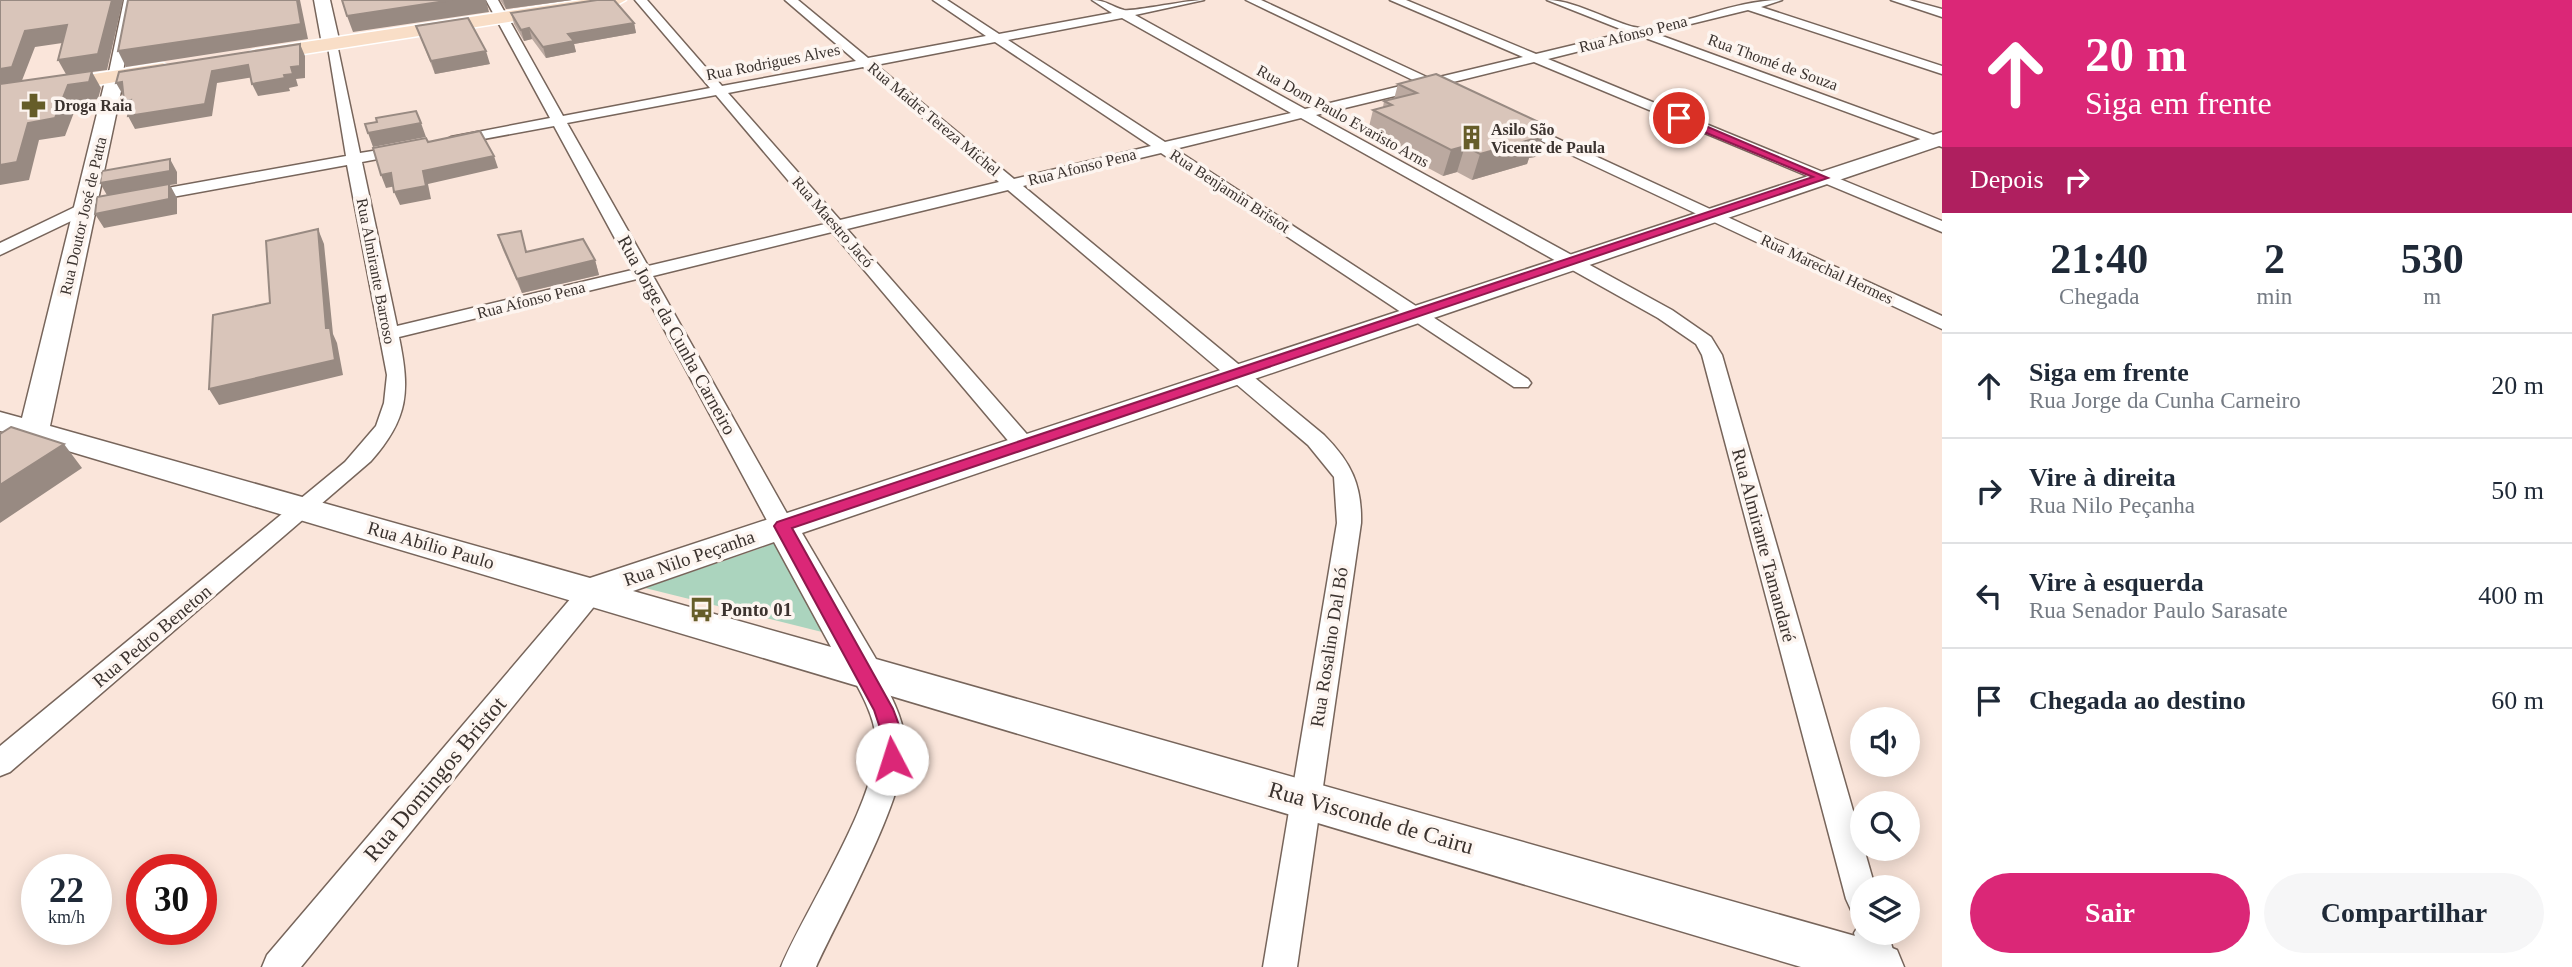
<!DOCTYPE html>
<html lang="pt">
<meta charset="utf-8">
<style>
:root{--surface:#fff;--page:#f6f6f7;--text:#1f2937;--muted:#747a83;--line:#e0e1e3;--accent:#db2777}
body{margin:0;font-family:Georgia,serif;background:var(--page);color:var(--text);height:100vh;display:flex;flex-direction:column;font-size:26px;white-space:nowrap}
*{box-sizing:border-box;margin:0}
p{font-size:23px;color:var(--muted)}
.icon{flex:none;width:38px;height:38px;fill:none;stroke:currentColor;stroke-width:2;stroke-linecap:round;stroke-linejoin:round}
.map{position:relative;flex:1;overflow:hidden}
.panel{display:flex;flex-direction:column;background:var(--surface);width:630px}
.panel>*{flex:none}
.hud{background:#db2777;color:#fff;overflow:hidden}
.fabs{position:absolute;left:1850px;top:707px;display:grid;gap:14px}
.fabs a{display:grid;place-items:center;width:70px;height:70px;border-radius:50%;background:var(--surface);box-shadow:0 4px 18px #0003;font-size:35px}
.speed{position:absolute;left:21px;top:854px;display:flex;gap:14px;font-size:35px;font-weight:700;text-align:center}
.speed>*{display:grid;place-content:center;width:91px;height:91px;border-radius:50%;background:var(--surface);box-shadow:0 4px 18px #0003;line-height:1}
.speed small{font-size:18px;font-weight:400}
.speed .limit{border:10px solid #d22;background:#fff;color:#111}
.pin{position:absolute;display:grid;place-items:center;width:60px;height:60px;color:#fff;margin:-30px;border:4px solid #fff;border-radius:50%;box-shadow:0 2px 7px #0007}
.me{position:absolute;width:77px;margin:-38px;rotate:355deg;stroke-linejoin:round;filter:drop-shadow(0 0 5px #0008)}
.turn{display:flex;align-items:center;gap:24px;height:147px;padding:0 28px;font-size:32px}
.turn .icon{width:91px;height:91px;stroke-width:2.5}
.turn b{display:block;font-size:49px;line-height:60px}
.then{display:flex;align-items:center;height:66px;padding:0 28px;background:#0003;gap:14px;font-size:26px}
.eta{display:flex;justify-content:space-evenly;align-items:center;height:119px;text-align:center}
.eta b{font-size:42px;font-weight:700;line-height:49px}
.cta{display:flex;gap:14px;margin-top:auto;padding:14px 28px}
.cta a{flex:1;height:80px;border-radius:42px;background:var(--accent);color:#fff;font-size:28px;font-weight:700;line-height:80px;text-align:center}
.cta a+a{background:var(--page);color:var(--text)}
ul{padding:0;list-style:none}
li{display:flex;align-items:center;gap:21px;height:105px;padding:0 28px;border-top:2px solid var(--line)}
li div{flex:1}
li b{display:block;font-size:26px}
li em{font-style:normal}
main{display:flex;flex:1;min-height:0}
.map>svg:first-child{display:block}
.green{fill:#abd4be}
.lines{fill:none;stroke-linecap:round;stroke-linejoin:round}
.street-casing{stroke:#77655b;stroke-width:3}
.secondary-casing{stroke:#77655b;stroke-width:3}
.primary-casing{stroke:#fff;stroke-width:3}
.street{fill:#fff;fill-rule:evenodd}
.secondary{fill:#fff;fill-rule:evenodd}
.primary{fill:#f9dec7;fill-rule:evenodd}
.wall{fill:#bba9a0}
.shaded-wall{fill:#988a82}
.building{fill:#d9c5ba;stroke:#988a82;stroke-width:2}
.route{fill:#db2777;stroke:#8e194d;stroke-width:2}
.labels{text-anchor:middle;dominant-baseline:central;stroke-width:7;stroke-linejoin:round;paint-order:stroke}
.far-street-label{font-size:16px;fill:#3b332f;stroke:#fdf5f0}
.far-poi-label{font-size:16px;font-weight:bold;fill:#3b332f;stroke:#fdf5f0;text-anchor:start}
.street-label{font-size:19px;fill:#3b332f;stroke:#fdf5f0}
.poi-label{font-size:19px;font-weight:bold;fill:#3b332f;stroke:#fdf5f0;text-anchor:start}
.near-street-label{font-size:23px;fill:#3b332f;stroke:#fdf5f0}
</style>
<main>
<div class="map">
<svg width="1942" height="967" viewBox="0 0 1942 967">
<rect width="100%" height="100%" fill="#fae5da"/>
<path class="green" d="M 784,540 L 834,635 L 645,588 Z"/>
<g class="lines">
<defs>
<path id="street" d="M 124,0 L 136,0 L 122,77 L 115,81 L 108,77 Z
M 486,0 L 498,0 L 563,116 L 710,88 L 635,0 L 647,0 L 722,86 L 856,61 L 785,0 L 798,0 L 868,58 L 986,36 L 933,0 L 947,0 L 999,34 L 1112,13 L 1092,0 C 1106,0 1112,7 1124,10 C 1134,12 1186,0 1204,0 L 1135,15 L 1305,109 L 1417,82 L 1246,0 L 1261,0 L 1431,79 L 1523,57 L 1390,0 L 1406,0 L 1536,54 L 1628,32 L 1547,0 C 1579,0 1624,30 1645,28 C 1692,23 1735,0 1782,0 L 1761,7 L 1942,66 L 1942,74 L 1748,10 L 1654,33 L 1942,138 L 1942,147 L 1640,36 L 1548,59 L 1942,221 L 1942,232 L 1534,62 L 1441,85 L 1435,90 L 1428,88 L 1316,115 L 1672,310 L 1711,337 L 1722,355 L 1875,887 L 1862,887 L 1862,915 L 1851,910 L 1846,899 L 1702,355 L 1696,344 L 1658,318 L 1301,118 L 1175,149 L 1528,379 L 1531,383 L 1528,387 L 1514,387 L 1161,153 L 1023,186 L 1324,435 C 1351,462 1362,485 1361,523 L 1297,967 L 1263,967 L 1337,523 L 1334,477 L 1308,445 L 1008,190 L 847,229 L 1032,440 L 1035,445 L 1032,450 L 1016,450 L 832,232 L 653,276 L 794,526 L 790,532 L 774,532 L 770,526 L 637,279 L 399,337 C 410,391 409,418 371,461 L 10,772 L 0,776 L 0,746 L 345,462 L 376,426 L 384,403 L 387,375 L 347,165 L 145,202 L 137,197 L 145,192 L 346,156 L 327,41 L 337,44 L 360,153 L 404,146 L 411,150 L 404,154 L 362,162 L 397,326 L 632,270 L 554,126 L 451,145 L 444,141 L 451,137 L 550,118 ZM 1122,18 L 1291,113 L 1165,142 L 1008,40 ZM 995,42 L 1151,146 L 1014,179 L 876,65 ZM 863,67 L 999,182 L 840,220 L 728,93 ZM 716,95 L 825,224 L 648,266 L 567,123 Z
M 1891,0 L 1909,0 L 1942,9 L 1942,17 Z
M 1517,120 L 1942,316 L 1942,329 L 1512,127 L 1510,124 Z
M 101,200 L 109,205 L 107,208 L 90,212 L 0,255 L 0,243 L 79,205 Z
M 592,582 L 601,584 L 605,591 L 601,598 L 301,967 L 262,967 L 267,955 L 583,584 Z
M 862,658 L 872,661 C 885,685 902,712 905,740 C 909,793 840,914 816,967 L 781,967 C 805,909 880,797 876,739 C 874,714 860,691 848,669 L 852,661 Z
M 1862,920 L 1862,933 L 1888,933 L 1898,967 L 1864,967 L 1854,933 Z"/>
<path id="secondary" d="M 314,0 L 330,0 L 340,44 L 337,48 L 325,48 L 322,44 Z
M 115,72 L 124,77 L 50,426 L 590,578 L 1942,132 L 1942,145 L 802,533 L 876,659 L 1880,943 L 1897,950 L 1904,967 L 1801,967 L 38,442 L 11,459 L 0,462 L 0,439 L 9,433 L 0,431 L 0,412 L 22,418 L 106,77 ZM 774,542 L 831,647 L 633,591 Z"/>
<path id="primary" d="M 582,0 L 626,0 L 617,5 L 253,62 L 243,56 L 253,50 Z
M 163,63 L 173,69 L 170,73 L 0,101 L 0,89 Z"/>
</defs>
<use href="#street" class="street-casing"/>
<use href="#secondary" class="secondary-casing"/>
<use href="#primary" class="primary-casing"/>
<use href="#street" class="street"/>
<use href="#secondary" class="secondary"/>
<use href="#primary" class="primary"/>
</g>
<path class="wall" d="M 500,0 L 572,0 L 506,9 Z
M 511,13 L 634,23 L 636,33 L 574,44 L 576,52 L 546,58 L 532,39 L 524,41 L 514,24 Z
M 416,26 L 490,64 L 435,74 Z
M 1398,84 L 1547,126 L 1535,157 L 1529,158 L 1527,164 L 1472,180 L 1457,172 L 1443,176 L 1367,135 L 1373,110 L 1383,107 L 1384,101 L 1394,99 Z
M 498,235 L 527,252 L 595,260 L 599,275 L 522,293 L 503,250 Z"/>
<path class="shaded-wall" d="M 112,0 L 123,0 L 107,70 L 92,72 L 101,88 L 98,99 L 78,102 L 65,136 L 39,140 L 29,180 L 0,185 L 0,165 L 28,123 L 67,76 L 58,60 Z
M 297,0 L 300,0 L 308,39 L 126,67 L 118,51 Z
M 452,0 L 486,0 L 489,12 L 353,32 L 347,16 Z
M 503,0 L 572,0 L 506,9 Z
M 634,23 L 636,33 L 574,44 L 576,52 L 546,58 L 543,47 L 568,34 Z
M 67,25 L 76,41 L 35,47 L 21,83 L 0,87 L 0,69 L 25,31 Z
M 529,28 L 532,39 L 524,41 L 521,30 Z
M 300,44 L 305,56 L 305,78 L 296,79 L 298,86 L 289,88 L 290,91 L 258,96 L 252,84 L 284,75 L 291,67 Z
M 486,51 L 490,64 L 435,74 L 431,61 Z
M 248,65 L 254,77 L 217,83 L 212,116 L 135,129 L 128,116 L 212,71 Z
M 122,82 L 123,95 L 116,83 Z
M 131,100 L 130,114 L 124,101 Z
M 421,123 L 426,137 L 373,147 L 368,133 Z
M 1547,126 L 1535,157 L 1529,158 L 1527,164 L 1472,180 L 1480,154 L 1530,135 L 1539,128 Z
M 1465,146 L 1457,172 L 1443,176 L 1451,150 Z
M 494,156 L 498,168 L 428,184 L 431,199 L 400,205 L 394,192 L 423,171 Z
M 170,159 L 177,172 L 177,184 L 170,185 L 177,198 L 177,214 L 104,228 L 95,214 L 108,197 L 100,183 Z
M 391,173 L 396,186 L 386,188 L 381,175 Z
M 318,229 L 324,244 L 333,334 L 337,343 L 343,375 L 219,405 L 209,389 L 326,328 Z
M 595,260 L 599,275 L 522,293 L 517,279 Z
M 64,444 L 82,468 L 0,523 L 0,485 Z"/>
<path class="building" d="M 0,0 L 112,0 L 98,54 L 58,60 L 67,25 L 25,31 L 12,67 L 0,69 Z
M 128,0 L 297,0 L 301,24 L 118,51 Z
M 342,0 L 452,0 L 347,16 Z
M 597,0 L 614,0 L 634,23 L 568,34 L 574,41 L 543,47 L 529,28 L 521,30 L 511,13 Z
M 468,18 L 486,51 L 431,61 L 416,26 Z
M 300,44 L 300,66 L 291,67 L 293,74 L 284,75 L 285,78 L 252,84 L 248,65 L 212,71 L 205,104 L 128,116 L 131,100 L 124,101 L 122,82 L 116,83 L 119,72 Z
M 92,71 L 89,82 L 68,85 L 55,118 L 28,123 L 17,162 L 0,165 L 0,84 Z
M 1436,74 L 1547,126 L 1539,128 L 1545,131 L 1530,135 L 1537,138 L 1480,154 L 1465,146 L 1451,150 L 1373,110 L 1392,105 L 1384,101 L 1417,93 L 1398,84 Z
M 416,111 L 421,123 L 368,133 L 365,124 L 377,122 L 376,118 Z
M 480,131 L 494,156 L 423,171 L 426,186 L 394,192 L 391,173 L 381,175 L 373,148 L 426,138 L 428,142 Z
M 170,159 L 170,171 L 100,183 L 102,171 Z
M 169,184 L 169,199 L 95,214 L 97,197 Z
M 318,229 L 326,328 L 330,328 L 335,360 L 209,389 L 213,315 L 270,303 L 266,241 Z
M 521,231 L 526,252 L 583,239 L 595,260 L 517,279 L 498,235 Z
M 11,427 L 64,444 L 0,485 L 0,434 Z"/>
<path class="route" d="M 1675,116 L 1682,116 L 1828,178 L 792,528 L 893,709 C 900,727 908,746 899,765 L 892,767 L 884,765 L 881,759 L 882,734 L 874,710 L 774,526 L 777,522 L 1813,177 L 1675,120 Z"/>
<defs>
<symbol id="pharmacy-bare" viewBox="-9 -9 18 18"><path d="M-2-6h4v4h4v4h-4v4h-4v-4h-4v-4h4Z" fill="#665d29" stroke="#fdf5f0" stroke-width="2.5" paint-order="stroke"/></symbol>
<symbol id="building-bare" viewBox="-9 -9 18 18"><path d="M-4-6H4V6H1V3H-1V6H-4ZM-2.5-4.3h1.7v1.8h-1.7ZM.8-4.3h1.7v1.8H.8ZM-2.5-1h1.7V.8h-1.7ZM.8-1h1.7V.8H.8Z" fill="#665d29" stroke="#fdf5f0" stroke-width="2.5" paint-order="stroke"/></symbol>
<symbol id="bus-bare" viewBox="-9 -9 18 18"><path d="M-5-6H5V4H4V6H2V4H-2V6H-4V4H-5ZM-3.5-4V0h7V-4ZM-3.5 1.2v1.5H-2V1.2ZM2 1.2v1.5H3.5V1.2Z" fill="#665d29" stroke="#fdf5f0" stroke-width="2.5" paint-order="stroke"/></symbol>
</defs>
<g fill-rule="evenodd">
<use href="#pharmacy-bare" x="16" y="88" width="35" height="35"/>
<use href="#building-bare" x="1454" y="120" width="35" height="35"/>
<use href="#bus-bare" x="684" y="592" width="35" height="35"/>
</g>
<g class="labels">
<g class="far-street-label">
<text transform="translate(1633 34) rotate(-14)">Rua Afonso Pena</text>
<text transform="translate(773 62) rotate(-11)">Rua Rodrigues Alves</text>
<text transform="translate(1773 62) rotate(20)">Rua Thomé de Souza</text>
<text transform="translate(1343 116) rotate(29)">Rua Dom Paulo Evaristo Arns</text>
<text transform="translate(934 119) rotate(40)">Rua Madre Tereza Michel</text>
<text transform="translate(1082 167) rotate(-14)">Rua Afonso Pena</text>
<text transform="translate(1230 191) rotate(33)">Rua Benjamin Bristot</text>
<text transform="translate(83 216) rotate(-77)">Rua Doutor José de Patta</text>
<text transform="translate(833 222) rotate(49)">Rua Maestro Jacó</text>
<text transform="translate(1827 269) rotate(25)">Rua Marechal Hermes</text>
<text transform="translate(376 271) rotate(79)">Rua Almirante Barroso</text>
<text transform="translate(531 300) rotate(-14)">Rua Afonso Pena</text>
</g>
<g class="far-poi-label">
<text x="54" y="105">Droga Raia</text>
<text x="1491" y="129">Asilo São<tspan x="1491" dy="18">Vicente de Paula</tspan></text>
</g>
<g class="street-label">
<text transform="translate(677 335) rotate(61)">Rua Jorge da Cunha Carneiro</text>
<text transform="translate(431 545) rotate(16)">Rua Abílio Paulo</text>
<text transform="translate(1764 545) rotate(75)">Rua Almirante Tamandaré</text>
<text transform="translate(689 558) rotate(-19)">Rua Nilo Peçanha</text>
<text transform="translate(152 636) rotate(-40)">Rua Pedro Beneton</text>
<text transform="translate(1329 647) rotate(-81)">Rua Rosalino Dal Bó</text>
</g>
<g class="poi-label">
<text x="721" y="609">Ponto 01</text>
</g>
<g class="near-street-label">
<text transform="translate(435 779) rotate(-50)">Rua Domingos Bristot</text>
<text transform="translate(1371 818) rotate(16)">Rua Visconde de Cairu</text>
</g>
</g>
</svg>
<div class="fabs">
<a><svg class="icon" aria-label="sound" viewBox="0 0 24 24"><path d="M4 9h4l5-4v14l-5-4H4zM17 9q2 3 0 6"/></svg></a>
<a><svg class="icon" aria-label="search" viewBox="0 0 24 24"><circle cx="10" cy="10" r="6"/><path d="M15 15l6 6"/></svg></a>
<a><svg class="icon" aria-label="layers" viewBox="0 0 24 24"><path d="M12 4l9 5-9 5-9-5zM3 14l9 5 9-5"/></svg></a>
</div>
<div class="speed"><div>22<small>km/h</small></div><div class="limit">30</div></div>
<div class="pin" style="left:1679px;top:118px;background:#d93025"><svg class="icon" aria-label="arrive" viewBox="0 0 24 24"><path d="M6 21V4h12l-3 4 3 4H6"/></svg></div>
<svg class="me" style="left:892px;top:759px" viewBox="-20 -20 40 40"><circle r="19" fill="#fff"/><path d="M0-13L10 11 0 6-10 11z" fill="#db2777"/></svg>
</div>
<section class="panel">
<div class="hud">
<div class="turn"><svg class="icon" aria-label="ahead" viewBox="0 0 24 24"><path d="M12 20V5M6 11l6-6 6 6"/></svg><div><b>20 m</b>Siga em frente</div></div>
<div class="then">Depois<svg class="icon" aria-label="right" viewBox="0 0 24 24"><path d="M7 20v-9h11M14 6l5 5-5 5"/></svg></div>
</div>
<div class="eta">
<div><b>21:40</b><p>Chegada</p></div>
<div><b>2</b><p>min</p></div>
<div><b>530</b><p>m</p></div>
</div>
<ul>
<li><svg class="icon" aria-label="ahead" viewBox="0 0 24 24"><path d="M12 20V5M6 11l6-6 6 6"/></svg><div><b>Siga em frente</b><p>Rua Jorge da Cunha Carneiro</p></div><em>20 m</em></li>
<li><svg class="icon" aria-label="right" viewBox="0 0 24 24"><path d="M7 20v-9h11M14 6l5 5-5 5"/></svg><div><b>Vire à direita</b><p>Rua Nilo Peçanha</p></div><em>50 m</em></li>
<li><svg class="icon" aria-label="left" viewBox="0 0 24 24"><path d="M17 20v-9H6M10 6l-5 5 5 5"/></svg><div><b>Vire à esquerda</b><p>Rua Senador Paulo Sarasate</p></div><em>400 m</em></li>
<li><svg class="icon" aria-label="arrive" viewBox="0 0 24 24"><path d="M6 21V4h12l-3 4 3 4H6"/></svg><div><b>Chegada ao destino</b></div><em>60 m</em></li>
</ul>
<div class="cta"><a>Sair</a><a>Compartilhar</a></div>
</section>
</main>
